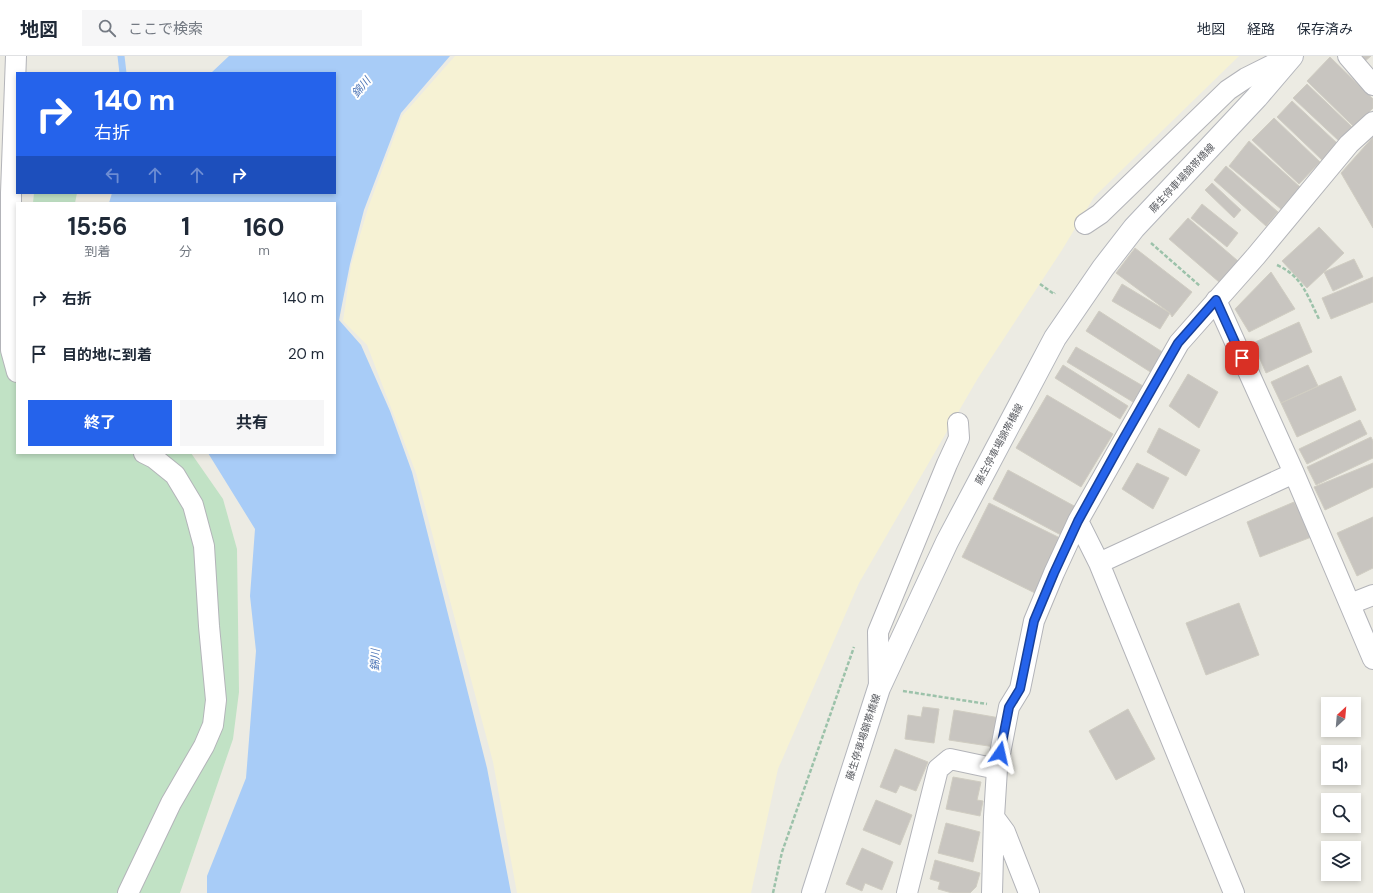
<!DOCTYPE html>
<html lang="ja">
<meta charset="utf-8">
<style>
:root{--surface:#fff;--page:#f6f6f7;--text:#1f2937;--muted:#747a83;--line:#e0e1e3;--accent:#2563eb}
body{margin:0;font-family:"DM Sans","Noto Sans JP",sans-serif;background:var(--page);color:var(--text);height:100vh;display:flex;flex-direction:column;font-size:15px;white-space:nowrap}
*{box-sizing:border-box;margin:0}
p{font-size:13px;color:var(--muted)}
.icon{flex:none;width:22px;height:22px;fill:none;stroke:currentColor;stroke-width:2;stroke-linecap:round;stroke-linejoin:round}
.map{position:relative;flex:1;overflow:hidden}
.drawer{position:absolute;left:16px;top:146px;width:320px;height:252px;display:flex;flex-direction:column;background:var(--surface);border-radius:0px;box-shadow:0 2px 6px #0003}
.drawer>*{flex:none}
.banner{position:absolute;left:16px;top:16px;width:320px;height:122px;border-radius:0px;box-shadow:0 2px 6px #0003;background:#2563eb;color:#fff;overflow:hidden}
.needle{width:26px;rotate:26deg}
.fabs{position:absolute;left:1321px;top:641px;display:grid;gap:8px}
.fabs a{display:grid;place-items:center;width:40px;height:40px;border-radius:0px;background:var(--surface);box-shadow:0 2px 6px #0003;font-size:20px}
.pin{position:absolute;display:grid;place-items:center;width:34px;height:34px;color:#fff;margin:-17px;border-radius:8px;box-shadow:0 2px 6px #0006}
.me{position:absolute;width:44px;margin:-22px;rotate:11deg;stroke-linejoin:round;filter:drop-shadow(0 0 3px #0008)}
.turn{display:flex;align-items:center;gap:14px;height:84px;padding:0 12px;font-size:18px}
.turn .icon{width:52px;height:52px;stroke-width:2.5}
.turn b{display:block;font-size:28px;line-height:34px}
.lanes{display:flex;align-items:center;height:38px;padding:0 12px;background:#0003;justify-content:center;gap:20px;direction:ltr}
.lanes .off{opacity:.35}
.eta{display:flex;justify-content:space-evenly;align-items:center;height:68px;text-align:center}
.eta b{font-size:24px;font-weight:700;line-height:28px}
.action{display:flex;gap:8px;margin-top:auto;padding:8px 12px}
.action a{flex:1;height:46px;border-radius:0px;background:var(--accent);color:#fff;font-size:16px;font-weight:700;line-height:46px;text-align:center}
.action a+a{background:var(--page);color:var(--text)}
ul{padding:0;list-style:none}
li{display:flex;align-items:center;gap:12px;height:56px;padding:0 12px}
li div{flex:1}
li b{display:block;font-size:15px}
li em{font-style:normal}
header{display:flex;align-items:center;gap:24px;box-sizing:border-box;height:56px;padding:0 20px;background:var(--surface);border-bottom:1px solid var(--line)}
header strong{font-size:19px}
nav{display:flex;gap:22px;margin-inline-start:auto;font-size:14px}
.search{width:280px;height:36px;background:var(--page);display:flex;align-items:center;gap:10px;box-sizing:border-box;padding:0 14px;border-radius:0px;color:var(--muted);font-size:15px}
.map>svg:first-child{display:block}
.green{fill:#c1e2c5}
.sand{fill:#f6f2d4}
.water{fill:#a8ccf7}
.lines{fill:none;stroke-linecap:round;stroke-linejoin:round}
.stream{stroke:#a8ccf7;stroke-width:7}
.building{fill:#c8c5c0;stroke:#d0cdc2}
.street-casing{stroke:#b3b4b9;stroke-width:22}
.secondary-casing{stroke:#b4b6bc;stroke-width:24}
.path{stroke:#9cc2aa;stroke-width:2.5;stroke-dasharray:4 2;stroke-linecap:butt}
.street{stroke:#fff;stroke-width:20}
.secondary{stroke:#fff;stroke-width:22}
.route-casing{stroke:#184099;stroke-width:10}
.route{stroke:#2563eb;stroke-width:7}
.labels{text-anchor:middle;dominant-baseline:central;stroke-width:4;stroke-linejoin:round;paint-order:stroke}
.street-label{font-size:10px;fill:#5b5d62;stroke:#fff}
.water-label{font-size:11px;font-style:italic;fill:#4e76b7;stroke:#fff}
</style>
<header>
<strong>地図</strong>
<div class="search"><svg class="icon" aria-label="search" viewBox="0 0 24 24"><circle cx="10" cy="10" r="6"/><path d="M15 15l6 6"/></svg>ここで検索</div>
<nav><a>地図</a><a>経路</a><a>保存済み</a></nav>
</header>
<div class="map">
<svg width="1373" height="837" viewBox="0 0 1373 837">
<rect width="100%" height="100%" fill="#ecebe3"/>
<path class="green" d="M 34,137 L 77,137 L 75,147 L 33,147 Z
M 17,261 L 17,397 L 191,397 L 223,443 L 237,493 L 239,636 L 233,683 L 180,837 L 0,837 L 0,263 L 5,265 Z"/>
<path class="sand" d="M 455,0 L 1239,0 L 1094,141 L 1062,194 L 978,322 L 859,527 L 778,713 L 751,837 L 517,837 L 493,706 L 416,417 L 367,289 L 343,265 L 351,210 L 368,152 L 402,60 Z"/>
<path class="water" d="M 229,0 L 450,0 L 401,57 L 364,154 L 350,208 L 339,264 L 361,289 L 390,355 L 412,416 L 487,712 L 511,837 L 207,837 L 207,820 L 246,722 L 256,595 L 250,540 L 255,473 L 208,397 L 335,397 L 335,147 L 109,147 L 112,137 L 335,137 L 335,17 L 211,17 Z"/>
<g class="lines">
<path class="stream" d="M 121,0 L 123,17"/>
</g>
<path class="building" d="M 1359,0 L 1371,0 L 1364,6 Z
M 1330,1 L 1373,43 L 1373,52 L 1354,71 L 1307,25 Z
M 1307,28 L 1352,71 L 1339,85 L 1293,42 Z
M 1292,45 L 1338,88 L 1322,104 L 1277,61 Z
M 1274,62 L 1320,106 L 1299,128 L 1252,84 Z
M 1373,81 L 1373,172 L 1341,117 Z
M 1249,85 L 1300,131 L 1281,153 L 1229,110 Z
M 1226,110 L 1278,156 L 1266,170 L 1214,124 Z
M 1212,127 L 1241,154 L 1234,162 L 1205,134 Z
M 1202,148 L 1238,177 L 1227,191 L 1191,162 Z
M 1188,162 L 1238,205 L 1219,226 L 1169,183 Z
M 1319,171 L 1344,197 L 1307,232 L 1282,205 Z
M 1135,192 L 1192,236 L 1172,261 L 1170,257 L 1116,217 Z
M 1354,203 L 1363,221 L 1333,235 L 1324,216 Z
M 1271,216 L 1295,253 L 1249,276 L 1235,253 Z
M 1373,221 L 1373,246 L 1331,263 L 1322,242 Z
M 1122,228 L 1170,257 L 1160,273 L 1112,245 Z
M 1099,255 L 1164,297 L 1152,317 L 1086,275 Z
M 1299,266 L 1312,296 L 1266,317 L 1253,287 Z
M 1076,291 L 1143,330 L 1133,346 L 1067,306 Z
M 1063,309 L 1128,350 L 1120,363 L 1055,322 Z
M 1308,309 L 1318,330 L 1281,347 L 1271,326 Z
M 1188,318 L 1218,336 L 1199,372 L 1169,350 Z
M 1341,320 L 1356,354 L 1297,381 L 1281,347 Z
M 1047,339 L 1113,378 L 1081,431 L 1016,392 Z
M 1360,364 L 1367,378 L 1307,408 L 1299,393 Z
M 1159,372 L 1200,394 L 1186,420 L 1147,396 Z
M 1371,381 L 1373,385 L 1373,402 L 1316,429 L 1307,411 Z
M 1137,407 L 1169,422 L 1153,453 L 1122,433 Z
M 1373,407 L 1373,431 L 1325,454 L 1314,431 Z
M 1008,414 L 1076,451 L 1061,479 L 993,443 Z
M 1294,446 L 1314,480 L 1260,501 L 1247,466 Z
M 989,447 L 1064,484 L 1037,538 L 962,501 Z
M 1373,461 L 1373,512 L 1357,520 L 1337,477 Z
M 1239,547 L 1259,599 L 1206,619 L 1186,567 Z
M 923,651 L 939,653 L 934,687 L 905,683 L 908,659 L 921,661 Z
M 1128,653 L 1155,703 L 1116,724 L 1089,675 Z
M 954,654 L 1000,662 L 995,691 L 949,684 Z
M 895,693 L 928,706 L 916,735 L 900,729 L 896,737 L 880,731 Z
M 953,721 L 981,726 L 977,744 L 983,745 L 980,760 L 946,753 Z
M 876,744 L 912,759 L 900,789 L 863,774 Z
M 946,767 L 980,776 L 973,806 L 938,797 Z
M 862,792 L 893,806 L 882,834 L 865,827 L 862,835 L 846,828 Z
M 935,804 L 980,817 L 976,831 L 970,837 L 952,837 L 938,833 L 940,826 L 930,823 Z"/>
<g class="lines">
<defs>
<path id="street" d="M 16,0 L 11,137 L 11,294 L 17,316
M 1348,0 L 1373,29
M 1085,168 L 1100,158 L 1228,34 L 1246,22 L 1290,0
M 1216,244 L 1294,417 L 1373,603
M 1078,465 L 1099,507 L 1234,837
M 1099,507 L 1294,417
M 1350,548 L 1373,539
M 879,632 L 878,576 L 947,408 L 959,382 L 958,367
M 994,761 L 1005,776 L 1029,837
M 128,837 L 171,747 L 204,690 L 213,669 L 216,644 L 209,570 L 204,490 L 193,449 L 175,419 L 154,402 L 144,397
M 907,837 L 938,713 L 950,703 L 997,713
M 992,837 L 994,761 L 997,713 L 1009,651 L 1020,633 L 1034,565 L 1054,517 L 1078,465 L 1179,287 L 1256,200 L 1349,88 L 1373,66"/>
<path id="secondary" d="M 813,837 L 879,632 L 947,486 L 1055,282 L 1103,212 L 1134,172 L 1257,41 L 1292,0"/>
</defs>
<use href="#street" class="street-casing"/>
<use href="#secondary" class="secondary-casing"/>
<path class="path" d="M 1151,187 L 1200,230
M 1277,209 C 1302,220 1307,239 1319,263
M 1040,228 L 1054,238 L 1055,237
M 903,635 L 987,648
M 773,837 L 782,796 L 854,591"/>
<use href="#street" class="street"/>
<use href="#secondary" class="secondary"/>
</g>
<g class="lines">
<defs>
<path id="route" d="M 1000,697 L 1009,651 L 1020,633 L 1034,565 L 1054,517 L 1078,465 L 1121,387 L 1178,287 L 1216,244 L 1242,302"/>
</defs>
<use href="#route" class="route-casing"/>
<use href="#route" class="route"/>
</g>
<g class="labels">
<g class="street-label">
<text transform="translate(1182 122) rotate(-47)">藤生停車場錦帯橋線</text>
<text transform="translate(999 388) rotate(-62)">藤生停車場錦帯橋線</text>
<text transform="translate(863 681) rotate(-72)">藤生停車場錦帯橋線</text>
</g>
<g class="water-label">
<text transform="translate(361 31) rotate(-50)">錦川</text>
<text transform="translate(375 604) rotate(-89)">錦川</text>
</g>
</g>
</svg>
<div class="fabs">
<a><svg class="needle" viewBox="-14 -14 28 28"><path d="M0-13l5 13h-10z" fill="#e53935"/><path d="M0 13l5-13h-10z" fill="#747a83"/></svg></a>
<a><svg class="icon" aria-label="sound" viewBox="0 0 24 24"><path d="M4 9h4l5-4v14l-5-4H4zM17 9q2 3 0 6"/></svg></a>
<a><svg class="icon" aria-label="search" viewBox="0 0 24 24"><circle cx="10" cy="10" r="6"/><path d="M15 15l6 6"/></svg></a>
<a><svg class="icon" aria-label="layers" viewBox="0 0 24 24"><path d="M12 4l9 5-9 5-9-5zM3 14l9 5 9-5"/></svg></a>
</div>
<div class="pin" style="left:1242px;top:302px;background:#d93025"><svg class="icon" aria-label="arrive" viewBox="0 0 24 24"><path d="M6 21V4h12l-3 4 3 4H6"/></svg></div>
<svg class="me" style="left:1000px;top:697px" viewBox="-20 -20 40 40"><path d="M0-17L14 15 0 8-14 15z" fill="#2563eb" stroke="#fff" stroke-width="4"/></svg>
<div class="banner">
<div class="turn"><svg class="icon" aria-label="right" viewBox="0 0 24 24"><path d="M7 20v-9h11M14 6l5 5-5 5"/></svg><div><b>140 m</b>右折</div></div>
<div class="lanes"><svg class="icon off" aria-label="left" viewBox="0 0 24 24"><path d="M17 20v-9H6M10 6l-5 5 5 5"/></svg><svg class="icon off" aria-label="ahead" viewBox="0 0 24 24"><path d="M12 20V5M6 11l6-6 6 6"/></svg><svg class="icon off" aria-label="ahead" viewBox="0 0 24 24"><path d="M12 20V5M6 11l6-6 6 6"/></svg><svg class="icon" aria-label="right" viewBox="0 0 24 24"><path d="M7 20v-9h11M14 6l5 5-5 5"/></svg></div>
</div>
<section class="drawer">
<div class="eta">
<div><b>15:56</b><p>到着</p></div>
<div><b>1</b><p>分</p></div>
<div><b>160</b><p>m</p></div>
</div>
<ul>
<li><svg class="icon" aria-label="right" viewBox="0 0 24 24"><path d="M7 20v-9h11M14 6l5 5-5 5"/></svg><div><b>右折</b></div><em>140 m</em></li>
<li><svg class="icon" aria-label="arrive" viewBox="0 0 24 24"><path d="M6 21V4h12l-3 4 3 4H6"/></svg><div><b>目的地に到着</b></div><em>20 m</em></li>
</ul>
<div class="action"><a>終了</a><a>共有</a></div>
</section>
</div>
